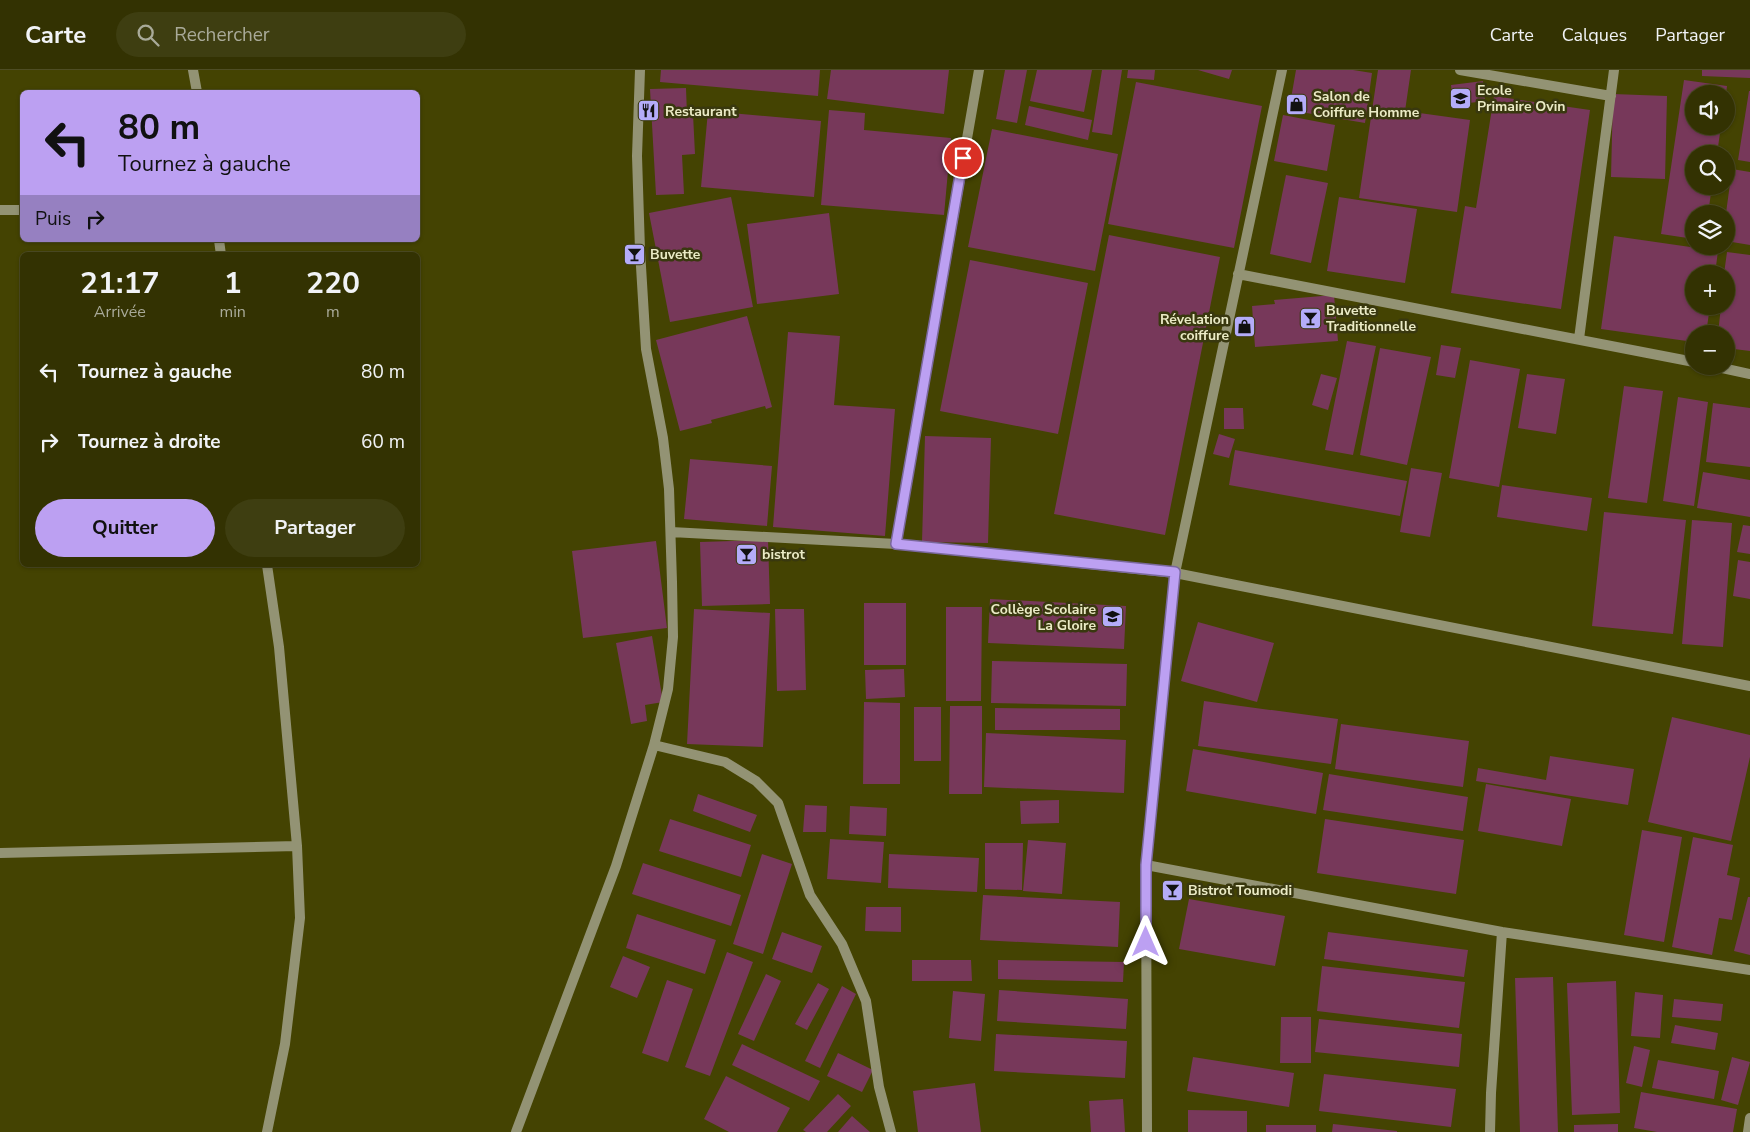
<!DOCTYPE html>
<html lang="fr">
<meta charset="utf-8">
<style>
:root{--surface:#333202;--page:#3e3e11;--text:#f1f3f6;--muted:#a9aa99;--line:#4e4d24;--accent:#bca0f2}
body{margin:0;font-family:"Nunito Sans",sans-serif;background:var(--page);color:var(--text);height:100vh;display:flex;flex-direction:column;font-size:19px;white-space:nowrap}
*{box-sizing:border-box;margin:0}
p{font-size:16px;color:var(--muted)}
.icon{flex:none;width:28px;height:28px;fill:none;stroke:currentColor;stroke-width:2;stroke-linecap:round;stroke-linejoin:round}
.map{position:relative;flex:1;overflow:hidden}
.panel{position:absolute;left:20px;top:182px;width:400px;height:315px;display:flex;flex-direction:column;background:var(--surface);border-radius:8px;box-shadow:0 1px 4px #0004,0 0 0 1px var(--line)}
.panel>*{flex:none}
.hud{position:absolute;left:20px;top:20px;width:400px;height:152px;border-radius:8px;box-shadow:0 1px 4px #0004,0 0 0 1px var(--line);background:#bca0f2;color:#111;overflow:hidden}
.tools{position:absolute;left:1685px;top:15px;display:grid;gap:10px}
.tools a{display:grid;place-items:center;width:50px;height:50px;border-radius:50%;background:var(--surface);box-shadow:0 1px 4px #0004,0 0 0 1px var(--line);font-size:25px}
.pin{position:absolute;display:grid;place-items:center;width:42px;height:42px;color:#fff;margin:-21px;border:2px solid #fff;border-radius:50%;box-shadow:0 1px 5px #0007}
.me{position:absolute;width:55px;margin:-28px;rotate:0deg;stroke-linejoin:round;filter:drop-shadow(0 0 4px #0008)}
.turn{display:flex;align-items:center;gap:18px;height:105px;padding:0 15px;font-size:22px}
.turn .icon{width:65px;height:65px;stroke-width:2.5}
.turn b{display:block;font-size:35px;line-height:42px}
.then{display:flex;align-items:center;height:48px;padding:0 15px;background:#0003;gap:10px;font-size:19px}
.eta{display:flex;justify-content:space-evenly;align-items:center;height:85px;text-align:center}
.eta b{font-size:30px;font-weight:700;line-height:35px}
.primary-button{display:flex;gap:10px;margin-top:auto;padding:10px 15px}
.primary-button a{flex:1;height:58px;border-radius:30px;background:var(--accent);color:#111;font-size:20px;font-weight:700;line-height:58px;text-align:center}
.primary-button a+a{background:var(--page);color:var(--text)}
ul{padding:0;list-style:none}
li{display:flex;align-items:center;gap:15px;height:70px;padding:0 15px}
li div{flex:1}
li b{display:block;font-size:19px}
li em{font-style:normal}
header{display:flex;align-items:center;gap:30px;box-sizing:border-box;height:70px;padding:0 25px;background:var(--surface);border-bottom:1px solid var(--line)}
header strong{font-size:24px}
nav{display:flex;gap:28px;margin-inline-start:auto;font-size:18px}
.search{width:350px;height:45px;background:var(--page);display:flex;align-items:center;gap:12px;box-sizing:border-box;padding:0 18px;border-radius:28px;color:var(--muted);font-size:19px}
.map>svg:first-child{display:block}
.building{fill:#77385a}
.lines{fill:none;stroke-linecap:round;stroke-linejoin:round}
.street{stroke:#939374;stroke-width:10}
.route-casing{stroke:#7a689d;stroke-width:12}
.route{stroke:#bca0f2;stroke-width:9}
.labels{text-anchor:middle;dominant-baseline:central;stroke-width:5;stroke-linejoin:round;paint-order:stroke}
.poi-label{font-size:14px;font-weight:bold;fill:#ebebc6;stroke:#39380f;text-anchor:start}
</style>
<header>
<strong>Carte</strong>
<div class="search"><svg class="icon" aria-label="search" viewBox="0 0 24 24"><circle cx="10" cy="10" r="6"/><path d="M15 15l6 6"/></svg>Rechercher</div>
<nav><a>Carte</a><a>Calques</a><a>Partager</a></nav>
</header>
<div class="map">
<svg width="1750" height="1062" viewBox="0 0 1750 1062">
<rect width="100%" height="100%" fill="#444302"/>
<path class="building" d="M 661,0 L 820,0 L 818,26 L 660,12 Z
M 831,0 L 949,0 L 944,44 L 827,29 Z
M 1005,0 L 1027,0 L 1017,53 L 996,49 Z
M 1037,0 L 1092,0 L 1084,42 L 1030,31 Z
M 1102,0 L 1122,0 L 1112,65 L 1092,62 Z
M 1128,0 L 1155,0 L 1154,10 L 1127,8 Z
M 1198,0 L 1232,0 L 1229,9 Z
M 1296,0 L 1353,0 L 1372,3 L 1365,53 L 1289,40 Z
M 1378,0 L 1411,0 L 1405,41 L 1470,50 L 1457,142 L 1359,128 Z
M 1702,0 L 1750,0 L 1750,8 L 1702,6 Z
M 1684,10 L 1727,16 L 1726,24 L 1694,24 L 1694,56 L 1721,56 L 1717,84 L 1694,84 L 1694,116 L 1712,116 L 1708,144 L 1694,144 L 1694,169 L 1661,164 Z
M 1483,11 L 1485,31 L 1453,35 L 1451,15 Z
M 1136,12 L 1262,36 L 1234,178 L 1108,154 Z
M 686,18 L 687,45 L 693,44 L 695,84 L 682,85 L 684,124 L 656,125 L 650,19 Z
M 1749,21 L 1750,21 L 1750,92 L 1738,90 Z
M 1613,24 L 1667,26 L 1665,109 L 1611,107 Z
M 1494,26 L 1590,40 L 1561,239 L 1451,223 L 1465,136 L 1476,138 Z
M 1029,36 L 1092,50 L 1088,70 L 1025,55 Z
M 829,40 L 865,43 L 864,60 L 951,68 L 944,145 L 821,135 Z
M 708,41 L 821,51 L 814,127 L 701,117 Z
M 1283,45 L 1335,55 L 1327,101 L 1274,91 Z
M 992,59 L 1118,84 L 1095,201 L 968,177 Z
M 1732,99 L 1750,102 L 1750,175 L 1726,171 L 1726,143 Z
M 1286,105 L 1328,113 L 1311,193 L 1270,184 Z
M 731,127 L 753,237 L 670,252 L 649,143 Z
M 1339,127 L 1417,139 L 1405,213 L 1327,201 Z
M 829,143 L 839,224 L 757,234 L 747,154 Z
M 1109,165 L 1220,187 L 1165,465 L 1054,444 Z
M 1614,166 L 1718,181 L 1715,204 L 1694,204 L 1694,236 L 1710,236 L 1706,264 L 1694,264 L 1694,272 L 1601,259 Z
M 1727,182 L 1750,185 L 1750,281 L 1726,278 L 1726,264 L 1718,264 L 1721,236 L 1726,236 L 1726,204 L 1724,204 Z
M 970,190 L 1088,213 L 1058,364 L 940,341 Z
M 1334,225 L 1338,271 L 1255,277 L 1252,236 L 1275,234 L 1274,230 Z
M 747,246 L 772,337 L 766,339 L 765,336 L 711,350 L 712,353 L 680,361 L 656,270 Z
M 788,262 L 840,266 L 834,335 L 895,339 L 885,466 L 773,457 Z
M 1347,271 L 1376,276 L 1353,385 L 1325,380 Z
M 1441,275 L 1461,278 L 1455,308 L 1436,305 Z
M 1380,278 L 1431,287 L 1407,395 L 1360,385 Z
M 1470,290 L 1520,299 L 1499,417 L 1449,408 Z
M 1321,304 L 1337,308 L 1328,340 L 1312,335 Z
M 1527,304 L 1565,309 L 1556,364 L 1518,358 Z
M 1624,316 L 1663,321 L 1647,433 L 1608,428 Z
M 1678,327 L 1708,332 L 1694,436 L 1663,431 Z
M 1713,333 L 1750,338 L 1750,397 L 1706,392 Z
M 1224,338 L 1243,338 L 1244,359 L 1224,359 Z
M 1219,364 L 1235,369 L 1229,388 L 1213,384 Z
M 925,366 L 991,368 L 988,473 L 922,472 Z
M 1235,380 L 1407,411 L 1400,446 L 1229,415 Z
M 690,389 L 772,396 L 767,456 L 684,449 Z
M 1411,398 L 1442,403 L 1430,467 L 1400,462 Z
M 1703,402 L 1750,410 L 1750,447 L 1697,438 Z
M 1502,415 L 1592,428 L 1587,461 L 1497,447 Z
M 1604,442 L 1686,450 L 1673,564 L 1592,556 Z
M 1692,450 L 1732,453 L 1723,577 L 1682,574 Z
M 1743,455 L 1750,456 L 1750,484 L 1737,482 Z
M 768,470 L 770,534 L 702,536 L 700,472 Z
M 656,471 L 667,558 L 583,568 L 572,481 Z
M 1738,490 L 1750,492 L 1750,529 L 1733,526 Z
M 990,529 L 1126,536 L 1124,579 L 988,573 Z
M 864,533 L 906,533 L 906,595 L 864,595 Z
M 946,537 L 982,537 L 981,631 L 946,631 Z
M 694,539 L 770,543 L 763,677 L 687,674 Z
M 775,539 L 804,539 L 806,620 L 777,621 Z
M 1198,552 L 1274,573 L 1257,632 L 1181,611 Z
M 652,566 L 663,632 L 645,635 L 647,651 L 631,654 L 616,573 Z
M 992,591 L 1127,594 L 1126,636 L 991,633 Z
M 904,599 L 905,627 L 866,629 L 865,600 Z
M 1204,631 L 1338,649 L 1331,694 L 1198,676 Z
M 864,632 L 900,633 L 900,714 L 863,714 Z
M 950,636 L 982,636 L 982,724 L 949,724 Z
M 914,637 L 941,637 L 941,691 L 914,691 Z
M 995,638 L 1120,639 L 1120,660 L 995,660 Z
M 1672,647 L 1750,665 L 1750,687 L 1731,771 L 1648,752 Z
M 1341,654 L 1469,671 L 1463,717 L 1335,699 Z
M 986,663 L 1126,670 L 1124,723 L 984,717 Z
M 1193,679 L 1323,703 L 1316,744 L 1186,721 Z
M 1550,686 L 1634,699 L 1628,735 L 1476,711 L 1478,698 L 1546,710 Z
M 1329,704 L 1468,727 L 1463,761 L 1323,740 Z
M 1486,714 L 1571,729 L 1562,776 L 1478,761 Z
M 698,724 L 757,745 L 750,762 L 693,741 Z
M 1059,730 L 1059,753 L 1021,754 L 1020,731 Z
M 805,735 L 827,736 L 826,762 L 803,762 Z
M 850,736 L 887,738 L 886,766 L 849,764 Z
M 670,749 L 751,775 L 741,807 L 659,781 Z
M 1325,749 L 1464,770 L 1456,824 L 1317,803 Z
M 1642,760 L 1682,767 L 1664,872 L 1624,865 Z
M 1693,767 L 1733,775 L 1727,805 L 1740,808 L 1732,850 L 1719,848 L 1712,885 L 1672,877 Z
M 830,769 L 884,772 L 881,813 L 827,809 Z
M 1028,770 L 1066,773 L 1062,824 L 1023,821 Z
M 985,773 L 1023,773 L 1022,820 L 985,819 Z
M 762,784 L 792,794 L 763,884 L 733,874 Z
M 889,784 L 979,788 L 977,822 L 888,818 Z
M 643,793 L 741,825 L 731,856 L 632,824 Z
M 983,825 L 1120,832 L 1118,877 L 980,870 Z
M 1748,827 L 1750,827 L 1750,885 L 1734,881 Z
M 1189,829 L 1285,846 L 1275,896 L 1179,879 Z
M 866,837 L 901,837 L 901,862 L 865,861 Z
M 637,844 L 716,870 L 705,904 L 626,878 Z
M 782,862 L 822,876 L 812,903 L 772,889 Z
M 1328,862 L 1468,880 L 1464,907 L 1324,889 Z
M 727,882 L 753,892 L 710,1006 L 685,997 Z
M 623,886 L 650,897 L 637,928 L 610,917 Z
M 912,890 L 971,890 L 972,911 L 912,911 Z
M 998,890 L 1124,892 L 1123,912 L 998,909 Z
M 1322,896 L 1465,912 L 1459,958 L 1317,941 Z
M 766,904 L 781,911 L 754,971 L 738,964 Z
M 1553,907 L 1558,1062 L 1520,1062 L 1515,908 Z
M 667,910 L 693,919 L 668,992 L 642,983 Z
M 1616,911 L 1620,1043 L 1572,1045 L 1567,913 Z
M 818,913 L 829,919 L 807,960 L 795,954 Z
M 842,916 L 856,924 L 820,998 L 805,991 Z
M 999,920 L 1128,929 L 1126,959 L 997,951 Z
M 953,921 L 985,924 L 981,971 L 949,968 Z
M 1635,922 L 1663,925 L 1660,968 L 1631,966 Z
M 1674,929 L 1723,934 L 1721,951 L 1672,947 Z
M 1281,947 L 1311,947 L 1311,993 L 1280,993 Z
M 1319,949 L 1462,964 L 1459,997 L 1315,982 Z
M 1675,955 L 1718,963 L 1715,980 L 1671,973 Z
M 996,964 L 1127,971 L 1125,1008 L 994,1001 Z
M 742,974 L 820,1011 L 809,1031 L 732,995 Z
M 1634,976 L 1650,980 L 1642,1017 L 1626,1013 Z
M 838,983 L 873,1000 L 862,1022 L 827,1006 Z
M 1193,987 L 1294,1003 L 1289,1037 L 1187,1021 Z
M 1732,987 L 1750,992 L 1738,1035 L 1721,1030 Z
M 1658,990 L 1719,1001 L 1714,1029 L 1652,1018 Z
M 1324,1004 L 1456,1019 L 1451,1057 L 1319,1041 Z
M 726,1006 L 790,1038 L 777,1062 L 729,1062 L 704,1049 Z
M 975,1013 L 981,1062 L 918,1062 L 913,1021 Z
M 1641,1022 L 1737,1039 L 1733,1062 L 1657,1062 L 1634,1058 Z
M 838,1024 L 851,1036 L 827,1062 L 806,1062 L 803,1060 Z
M 1123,1029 L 1125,1062 L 1091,1062 L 1089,1031 Z
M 1188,1040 L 1247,1041 L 1247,1062 L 1188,1062 Z
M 852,1046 L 870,1062 L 838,1062 Z
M 1333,1054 L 1397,1061 L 1397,1062 L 1332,1062 Z
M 1618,1054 L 1618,1062 L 1574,1062 L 1574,1055 Z
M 1266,1055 L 1316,1055 L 1316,1062 L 1266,1062 Z"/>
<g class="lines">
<path class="street" d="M 193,0 L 197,22
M 640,0 L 637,86 L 640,180 L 646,279 L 663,368 L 669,419 L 672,512 L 673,567 L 668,619 L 654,675 L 725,692 L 756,711 L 778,733 L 810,825 L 842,874 L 866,931 L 879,1017 L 891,1062
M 1460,0 L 1611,26
M 0,140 L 22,140
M 219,170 L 221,185
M 1238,204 L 1694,292
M 1579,269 L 1614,0
M 1713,296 L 1750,304
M 671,462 L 896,474 L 1175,503 L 1750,616
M 896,474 L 979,0
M 0,783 L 297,776
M 1146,795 L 1502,862 L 1750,900
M 267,1062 L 285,974 L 300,848 L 297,776 L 279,577 L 267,495
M 516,1062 L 616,796 L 654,675
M 1147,1062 L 1146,795 L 1175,503 L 1282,0
M 1490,1062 L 1491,1023 L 1502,862
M 1748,1062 L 1750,1048"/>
</g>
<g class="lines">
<defs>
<path id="route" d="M 963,88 L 896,474 L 1175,502 L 1146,795 L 1146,872"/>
</defs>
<use href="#route" class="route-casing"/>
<use href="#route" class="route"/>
</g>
<defs>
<symbol id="school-square" viewBox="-11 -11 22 22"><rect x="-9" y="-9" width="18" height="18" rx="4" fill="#b4acf9" stroke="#39380f"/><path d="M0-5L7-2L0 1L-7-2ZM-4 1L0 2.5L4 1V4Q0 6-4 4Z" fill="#111"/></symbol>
<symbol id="shop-square" viewBox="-11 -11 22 22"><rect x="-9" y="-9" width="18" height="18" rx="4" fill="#b4acf9" stroke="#39380f"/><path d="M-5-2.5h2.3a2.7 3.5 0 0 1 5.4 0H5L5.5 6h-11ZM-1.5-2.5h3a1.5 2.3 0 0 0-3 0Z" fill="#111"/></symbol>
<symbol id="restaurant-square" viewBox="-11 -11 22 22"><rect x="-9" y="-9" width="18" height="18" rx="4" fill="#b4acf9" stroke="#39380f"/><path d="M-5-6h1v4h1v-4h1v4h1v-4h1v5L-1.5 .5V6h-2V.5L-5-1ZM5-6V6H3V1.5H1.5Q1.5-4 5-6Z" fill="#111"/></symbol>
<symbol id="bar-square" viewBox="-11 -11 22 22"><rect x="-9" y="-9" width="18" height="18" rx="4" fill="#b4acf9" stroke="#39380f"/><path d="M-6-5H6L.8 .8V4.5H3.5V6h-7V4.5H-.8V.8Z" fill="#111"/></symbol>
</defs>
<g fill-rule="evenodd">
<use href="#school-square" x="1448" y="16" width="25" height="25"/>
<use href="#shop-square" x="1284" y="22" width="25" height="25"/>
<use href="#restaurant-square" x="636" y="28" width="25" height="25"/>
<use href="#bar-square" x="622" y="172" width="25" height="25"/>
<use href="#bar-square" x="1298" y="236" width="25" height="25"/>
<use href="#shop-square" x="1232" y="244" width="25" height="25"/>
<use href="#bar-square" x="734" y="472" width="25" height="25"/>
<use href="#school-square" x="1100" y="534" width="25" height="25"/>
<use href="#bar-square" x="1160" y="808" width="25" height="25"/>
</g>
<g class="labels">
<g class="poi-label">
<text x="1477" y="20">Ecole<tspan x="1477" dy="16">Primaire Ovin</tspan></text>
<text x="1313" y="26">Salon de<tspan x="1313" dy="16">Coiffure Homme</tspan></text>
<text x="665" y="41">Restaurant</text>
<text x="650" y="184">Buvette</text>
<text x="1326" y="240">Buvette<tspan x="1326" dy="16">Traditionnelle</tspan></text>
<text x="1229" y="249" text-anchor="end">Révelation<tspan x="1229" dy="16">coiffure</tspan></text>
<text x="762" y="484">bistrot</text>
<text x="1096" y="539" text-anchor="end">Collège Scolaire<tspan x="1096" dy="16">La Gloire</tspan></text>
<text x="1188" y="820">Bistrot Toumodi</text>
</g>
</g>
</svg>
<div class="tools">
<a><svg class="icon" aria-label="sound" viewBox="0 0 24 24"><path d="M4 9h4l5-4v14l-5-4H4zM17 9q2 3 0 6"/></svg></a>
<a><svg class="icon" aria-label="search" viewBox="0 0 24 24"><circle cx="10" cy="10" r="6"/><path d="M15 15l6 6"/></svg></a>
<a><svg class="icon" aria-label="layers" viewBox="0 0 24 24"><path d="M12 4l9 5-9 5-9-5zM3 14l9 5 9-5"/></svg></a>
<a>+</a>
<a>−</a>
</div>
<div class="pin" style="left:963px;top:88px;background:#d93025"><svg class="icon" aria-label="arrive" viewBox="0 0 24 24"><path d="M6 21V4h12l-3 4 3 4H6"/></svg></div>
<svg class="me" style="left:1146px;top:872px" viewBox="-20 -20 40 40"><path d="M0-17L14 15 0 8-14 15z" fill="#bca0f2" stroke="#fff" stroke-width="4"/></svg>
<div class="hud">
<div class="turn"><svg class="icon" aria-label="left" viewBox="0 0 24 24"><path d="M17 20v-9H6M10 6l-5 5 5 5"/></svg><div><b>80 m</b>Tournez à gauche</div></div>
<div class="then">Puis<svg class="icon" aria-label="right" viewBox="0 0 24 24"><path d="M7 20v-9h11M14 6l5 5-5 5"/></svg></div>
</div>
<section class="panel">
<div class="eta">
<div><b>21:17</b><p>Arrivée</p></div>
<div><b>1</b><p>min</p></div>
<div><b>220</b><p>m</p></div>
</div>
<ul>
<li><svg class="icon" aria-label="left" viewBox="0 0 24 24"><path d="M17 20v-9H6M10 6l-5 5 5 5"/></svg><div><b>Tournez à gauche</b></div><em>80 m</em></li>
<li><svg class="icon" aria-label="right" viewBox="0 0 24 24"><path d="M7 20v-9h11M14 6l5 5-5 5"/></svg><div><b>Tournez à droite</b></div><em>60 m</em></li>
</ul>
<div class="primary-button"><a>Quitter</a><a>Partager</a></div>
</section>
</div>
